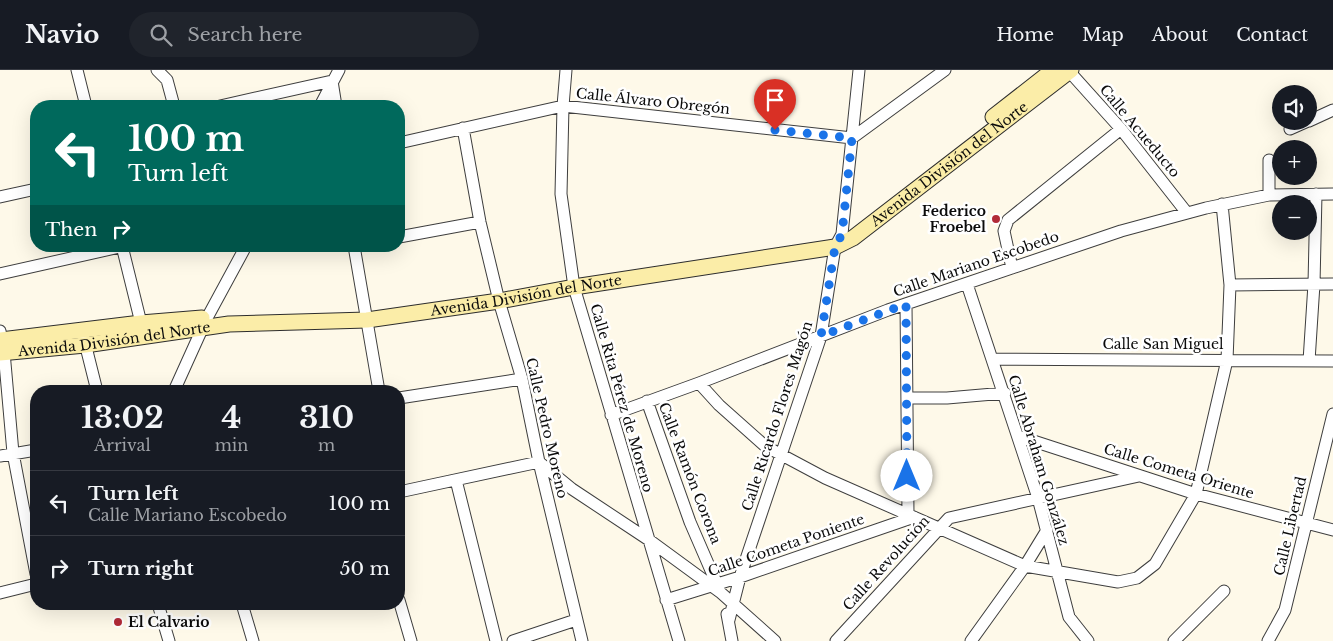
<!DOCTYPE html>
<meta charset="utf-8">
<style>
:root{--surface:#171b24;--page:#20242c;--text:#f1f3f6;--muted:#9ea1a6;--line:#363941}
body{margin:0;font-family:"Libre Baskerville",serif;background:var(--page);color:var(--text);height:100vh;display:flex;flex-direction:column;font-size:19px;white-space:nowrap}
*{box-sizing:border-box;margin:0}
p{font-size:16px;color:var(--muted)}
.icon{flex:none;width:28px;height:28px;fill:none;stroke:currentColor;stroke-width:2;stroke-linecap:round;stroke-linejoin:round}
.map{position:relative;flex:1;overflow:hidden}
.details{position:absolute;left:30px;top:315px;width:375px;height:225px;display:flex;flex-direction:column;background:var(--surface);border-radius:20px;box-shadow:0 5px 20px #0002}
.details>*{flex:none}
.top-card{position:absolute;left:30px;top:30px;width:375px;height:152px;border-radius:20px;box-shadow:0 5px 20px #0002;background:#00695c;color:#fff;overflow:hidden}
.buttons{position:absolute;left:1272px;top:15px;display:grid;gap:10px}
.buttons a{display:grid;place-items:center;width:45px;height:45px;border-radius:50%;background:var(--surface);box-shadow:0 5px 20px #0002;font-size:25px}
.pin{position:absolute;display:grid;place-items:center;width:42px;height:42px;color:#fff;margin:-51px -21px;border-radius:50% 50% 50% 0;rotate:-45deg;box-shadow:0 0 5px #0007}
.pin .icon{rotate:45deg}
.me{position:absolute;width:55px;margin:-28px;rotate:0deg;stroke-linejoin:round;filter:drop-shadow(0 0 4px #0008)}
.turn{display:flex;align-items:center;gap:18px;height:105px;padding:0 15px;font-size:22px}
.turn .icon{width:65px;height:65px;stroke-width:2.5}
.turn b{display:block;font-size:35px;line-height:42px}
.then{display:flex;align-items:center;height:48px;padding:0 15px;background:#0003;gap:10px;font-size:19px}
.eta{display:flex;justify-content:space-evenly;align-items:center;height:85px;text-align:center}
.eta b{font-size:30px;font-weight:800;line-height:35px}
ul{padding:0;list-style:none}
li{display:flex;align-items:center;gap:15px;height:65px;padding:0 15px;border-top:1px solid var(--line)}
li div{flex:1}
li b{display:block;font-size:19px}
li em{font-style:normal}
header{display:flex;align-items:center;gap:30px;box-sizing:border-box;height:70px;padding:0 25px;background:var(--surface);border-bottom:1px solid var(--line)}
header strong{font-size:24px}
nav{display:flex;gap:28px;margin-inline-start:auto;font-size:18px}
.search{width:350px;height:45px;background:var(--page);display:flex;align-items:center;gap:12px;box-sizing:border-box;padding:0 18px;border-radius:28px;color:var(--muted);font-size:19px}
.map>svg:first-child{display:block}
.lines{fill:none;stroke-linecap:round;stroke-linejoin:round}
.street-casing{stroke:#3e3e3e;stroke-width:13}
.secondary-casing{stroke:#2d2d2d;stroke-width:17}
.street{stroke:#fff;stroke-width:11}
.secondary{stroke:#fbeda8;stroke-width:15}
.route{stroke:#1a73e8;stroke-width:9;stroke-dasharray:0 16.2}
.poi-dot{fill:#b22b38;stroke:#fff;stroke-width:2}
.labels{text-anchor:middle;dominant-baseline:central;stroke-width:5;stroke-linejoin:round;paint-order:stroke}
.street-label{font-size:14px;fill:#0b0b0b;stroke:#fff}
.poi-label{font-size:14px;font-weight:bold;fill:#0b0b0b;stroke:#fff;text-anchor:end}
</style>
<header>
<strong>Navio</strong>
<div class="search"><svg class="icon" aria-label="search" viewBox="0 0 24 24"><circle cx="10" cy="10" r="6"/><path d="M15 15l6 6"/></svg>Search here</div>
<nav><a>Home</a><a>Map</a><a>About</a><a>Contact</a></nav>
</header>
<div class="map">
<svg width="1333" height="571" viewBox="0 0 1333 571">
<rect width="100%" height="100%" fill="#fef9e9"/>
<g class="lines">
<defs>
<path id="street" d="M 77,0 L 86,36
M 157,0 L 167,10 L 174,36
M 566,0 L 563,36 L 561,124 L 574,217 L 679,571
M 1068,0 L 1121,59 L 1187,143
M 332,11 L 336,36
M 220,36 L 332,11
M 320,36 L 339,0
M 1309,51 L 1333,40
M 463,58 L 480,152 L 499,231 L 522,309 L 539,392 L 582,571
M 1290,59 L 1308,51
M 399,73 L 563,36 L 852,68 L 945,0
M 1269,125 L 1269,90
M 0,127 L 36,119
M 399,167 L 480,152
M 122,176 L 141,253
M 354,176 L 379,321
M 1012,198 L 1004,161 L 1008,150 L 1121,59
M 0,204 L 124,176
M 967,214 L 1038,428 L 1069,547 L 1088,571
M 1230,215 L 1333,214
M 906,234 L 908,444
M 0,261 L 4,282 L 13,383 L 36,504
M 84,269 L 97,321
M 992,289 L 1333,291
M 1309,291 L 1314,214 L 1316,124
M 699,313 L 719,335 L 765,376 L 825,408 L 1025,496 L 1118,512 L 1137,508 L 1155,494 L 1196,424 L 1227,290 L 1230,215 L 1222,134
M 174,321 L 207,248 L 246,176
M 399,328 L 522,309
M 907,328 L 947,328 L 1005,323
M 647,331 L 690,452 L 719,519
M 611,345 L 699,313 L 888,240 L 1121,161 L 1206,138 L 1269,125 L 1333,124
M 1018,366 L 1196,424 L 1333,460
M 0,386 L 36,380
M 456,410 L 496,571
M 399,422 L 539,392 L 572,419 L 649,470 L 720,522 L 775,571
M 0,523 L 36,514
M 399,530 L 411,571
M 666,530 L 740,507 L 914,447
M 158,534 L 169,571
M 242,534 L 253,571
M 727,544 L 732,571
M 729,550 L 740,507 L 821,266 L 835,177 L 842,164 L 859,0
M 513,571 L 576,550
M 836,571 L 949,448 L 1139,406
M 971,571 L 1025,496 L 1047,460
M 1174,571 L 1224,521
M 1268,571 L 1285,540 L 1333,344"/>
<g id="secondary">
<path d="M 993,47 L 1053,0"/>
<path d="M 0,270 L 141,253 L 202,248"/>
<path id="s1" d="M 0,283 L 85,275 L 229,254 L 367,250 L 499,231 L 574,217 L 835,177 L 853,168 L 1071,0"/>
</g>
</defs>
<use href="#street" class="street-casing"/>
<use href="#secondary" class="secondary-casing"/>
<use href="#street" class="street"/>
<use href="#secondary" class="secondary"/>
</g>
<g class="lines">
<path class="route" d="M 775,60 L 852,68 L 842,164 L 835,177 L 821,266 L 906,234 L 907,406"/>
</g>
<g class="poi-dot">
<circle cx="996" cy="149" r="5"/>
<circle cx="118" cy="552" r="5"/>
</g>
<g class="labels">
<g class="street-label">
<text transform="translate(653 31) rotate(6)">Calle Álvaro Obregón</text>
<text transform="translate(1140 61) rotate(50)">Calle Acueducto</text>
<text stroke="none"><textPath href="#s1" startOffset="984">Avenida División del Norte</textPath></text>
<text transform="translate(976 194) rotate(-19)">Calle Mariano Escobedo</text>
<text stroke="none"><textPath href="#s1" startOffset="530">Avenida División del Norte</textPath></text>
<text stroke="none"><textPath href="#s1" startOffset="115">Avenida División del Norte</textPath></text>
<text x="1163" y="274">Calle San Miguel</text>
<text transform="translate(622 328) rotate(74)">Calle Rita Pérez de Moreno</text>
<text transform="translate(777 346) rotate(-72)">Calle Ricardo Flores Magón</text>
<text transform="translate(547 358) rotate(77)">Calle Pedro Moreno</text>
<text transform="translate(1039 390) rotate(73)">Calle Abraham González</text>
<text transform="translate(1179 401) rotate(17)">Calle Cometa Oriente</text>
<text transform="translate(690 403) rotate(69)">Calle Ramón Corona</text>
<text transform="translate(1290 456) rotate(-77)">Calle Libertad</text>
<text transform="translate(786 475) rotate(-19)">Calle Cometa Poniente</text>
<text transform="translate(886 493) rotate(-48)">Calle Revolución</text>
</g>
<g class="poi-label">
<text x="986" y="141">Federico<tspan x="986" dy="16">Froebel</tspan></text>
<text x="128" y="552" text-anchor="start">El Calvario</text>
</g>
</g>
</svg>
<div class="buttons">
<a><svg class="icon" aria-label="sound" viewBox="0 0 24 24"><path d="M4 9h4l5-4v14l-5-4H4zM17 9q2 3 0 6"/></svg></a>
<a>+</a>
<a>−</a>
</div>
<div class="pin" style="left:775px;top:60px;background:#d93025"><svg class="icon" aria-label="arrive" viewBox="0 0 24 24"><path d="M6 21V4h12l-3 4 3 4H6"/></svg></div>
<svg class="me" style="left:907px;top:406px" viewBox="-20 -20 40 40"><circle r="19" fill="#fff"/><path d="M0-13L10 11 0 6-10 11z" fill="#1a73e8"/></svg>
<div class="top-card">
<div class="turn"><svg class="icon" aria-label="left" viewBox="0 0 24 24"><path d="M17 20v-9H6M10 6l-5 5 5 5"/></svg><div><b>100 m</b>Turn left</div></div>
<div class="then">Then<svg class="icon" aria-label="right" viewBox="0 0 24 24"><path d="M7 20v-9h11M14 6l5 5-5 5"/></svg></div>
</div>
<section class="details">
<div class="eta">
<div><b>13:02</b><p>Arrival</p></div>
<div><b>4</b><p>min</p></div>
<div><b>310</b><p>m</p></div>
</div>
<ul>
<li><svg class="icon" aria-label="left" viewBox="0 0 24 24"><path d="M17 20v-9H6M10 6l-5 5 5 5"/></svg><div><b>Turn left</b><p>Calle Mariano Escobedo</p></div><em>100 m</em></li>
<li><svg class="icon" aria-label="right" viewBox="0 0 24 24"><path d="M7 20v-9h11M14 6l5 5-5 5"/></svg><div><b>Turn right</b></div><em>50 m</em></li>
</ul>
</section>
</div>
